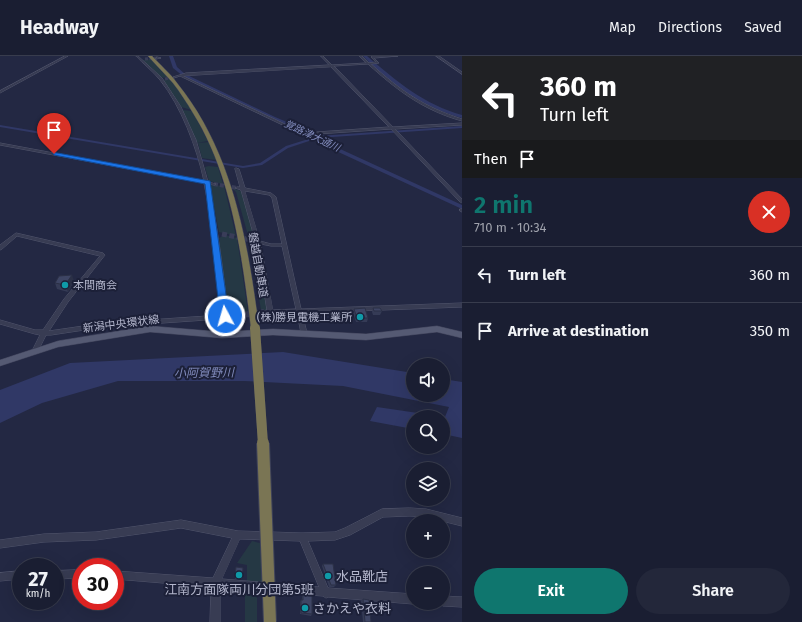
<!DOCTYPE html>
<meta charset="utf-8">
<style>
:root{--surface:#1a1e32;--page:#23273a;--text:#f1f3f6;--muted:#9fa2ac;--line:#383c4d;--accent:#0f766e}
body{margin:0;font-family:"Fira Sans","Noto Sans JP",sans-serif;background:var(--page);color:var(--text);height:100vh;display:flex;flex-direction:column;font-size:15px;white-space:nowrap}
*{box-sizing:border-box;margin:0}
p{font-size:13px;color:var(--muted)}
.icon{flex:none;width:22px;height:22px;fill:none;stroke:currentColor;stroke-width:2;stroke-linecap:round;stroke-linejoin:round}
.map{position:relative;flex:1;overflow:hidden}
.details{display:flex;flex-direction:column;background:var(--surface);width:340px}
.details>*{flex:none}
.guide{background:#202124;color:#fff;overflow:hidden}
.controls{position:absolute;left:406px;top:302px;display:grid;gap:8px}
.controls a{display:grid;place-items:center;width:44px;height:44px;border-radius:50%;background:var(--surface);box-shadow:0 4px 16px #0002,0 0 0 1px var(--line);font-size:20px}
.speed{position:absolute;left:12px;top:502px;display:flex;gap:8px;font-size:20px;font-weight:700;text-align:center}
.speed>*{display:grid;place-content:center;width:52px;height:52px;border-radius:50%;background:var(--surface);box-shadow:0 4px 16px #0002,0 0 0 1px var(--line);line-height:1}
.speed small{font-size:10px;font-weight:400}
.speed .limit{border:6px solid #d22;background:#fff;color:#111}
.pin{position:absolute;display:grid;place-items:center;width:34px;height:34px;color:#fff;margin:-41px -17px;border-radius:50% 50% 50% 0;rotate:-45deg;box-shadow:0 0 4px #0007}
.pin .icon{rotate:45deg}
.me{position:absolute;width:44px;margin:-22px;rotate:354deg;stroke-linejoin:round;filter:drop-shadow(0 0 3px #0008)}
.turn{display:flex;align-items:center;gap:14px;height:84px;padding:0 12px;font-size:18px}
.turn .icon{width:52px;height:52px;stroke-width:2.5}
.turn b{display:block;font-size:28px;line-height:34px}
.then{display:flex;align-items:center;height:38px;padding:0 12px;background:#0003;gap:8px;font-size:15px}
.round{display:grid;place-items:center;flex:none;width:42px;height:42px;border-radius:21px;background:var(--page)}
.summary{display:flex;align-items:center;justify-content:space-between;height:68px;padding:0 12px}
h1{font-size:24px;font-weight:600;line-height:30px;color:var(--accent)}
.primary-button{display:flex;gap:8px;margin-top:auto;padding:8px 12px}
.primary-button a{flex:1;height:46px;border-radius:24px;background:var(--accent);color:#fff;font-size:16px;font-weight:600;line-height:46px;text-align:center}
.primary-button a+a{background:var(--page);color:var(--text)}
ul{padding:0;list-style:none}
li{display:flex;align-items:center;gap:12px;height:56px;padding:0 12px;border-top:1px solid var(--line)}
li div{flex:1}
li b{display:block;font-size:15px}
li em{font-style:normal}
header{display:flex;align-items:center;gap:24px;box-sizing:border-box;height:56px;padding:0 20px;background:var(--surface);border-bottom:1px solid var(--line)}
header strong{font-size:19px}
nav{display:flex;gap:22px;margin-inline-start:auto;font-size:14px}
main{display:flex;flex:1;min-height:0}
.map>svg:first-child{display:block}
.green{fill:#253844}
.water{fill:#303866}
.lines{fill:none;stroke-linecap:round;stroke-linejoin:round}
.canal{fill:#303866;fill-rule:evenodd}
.river{fill:#303866;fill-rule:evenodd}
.minor-tunnel-far3{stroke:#393d58;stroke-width:3;stroke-dasharray:3 1.5;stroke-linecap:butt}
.minor-tunnel-far2{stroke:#393d58;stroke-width:4;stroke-dasharray:4 2;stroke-linecap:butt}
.minor-tunnel-far1{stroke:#393d58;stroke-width:5;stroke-dasharray:5 2.5;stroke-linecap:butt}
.minor-tunnel{stroke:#393d58;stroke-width:6;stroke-dasharray:6 3;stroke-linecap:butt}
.minor-casing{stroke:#52566d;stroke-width:1}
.major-casing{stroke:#41445c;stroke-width:1}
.highway-casing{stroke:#3f435a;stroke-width:1}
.minor{fill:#383c53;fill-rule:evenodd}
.major{fill:#555a73;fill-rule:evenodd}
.highway{fill:#7a7554;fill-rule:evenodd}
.highway-bridge-far1-casing{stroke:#3f435a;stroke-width:10;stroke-linecap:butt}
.highway-bridge-casing{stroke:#3f435a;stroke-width:14;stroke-linecap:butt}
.highway-bridge-far1{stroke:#7a7554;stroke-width:10}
.highway-bridge{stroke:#7a7554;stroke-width:12}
.wall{fill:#353b56}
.shaded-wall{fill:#2b3046}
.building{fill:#3e4564;stroke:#2b3046}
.route{fill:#1a73e8;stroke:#114b97}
.culture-dot{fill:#0f9aa8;stroke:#1c2038;stroke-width:1.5}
.labels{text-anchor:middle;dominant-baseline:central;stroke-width:4;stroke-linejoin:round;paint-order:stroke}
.far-water-label{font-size:10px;font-style:italic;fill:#808abb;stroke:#1c2038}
.street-label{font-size:11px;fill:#b4b7cd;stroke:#1c2038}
.poi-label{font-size:11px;fill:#b4b7cd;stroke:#1c2038;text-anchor:start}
.water-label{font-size:12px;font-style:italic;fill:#808abb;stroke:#1c2038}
.near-poi-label{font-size:13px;fill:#b4b7cd;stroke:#1c2038;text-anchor:start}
</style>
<header>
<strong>Headway</strong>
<nav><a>Map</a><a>Directions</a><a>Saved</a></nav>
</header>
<main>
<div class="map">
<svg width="462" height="566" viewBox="0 0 462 566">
<rect width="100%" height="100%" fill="#232843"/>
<path class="green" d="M 151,3 L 163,14 L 161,15 L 169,21 L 161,22 L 143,4 Z
M 171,22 L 192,54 L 181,51 L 163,24 Z
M 183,54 L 192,55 L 208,85 L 197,87 L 182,55 Z
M 209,86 L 216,104 L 202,102 L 198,87 Z
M 209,110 L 218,111 L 223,128 L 209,125 L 205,111 Z
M 211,129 L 224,130 L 236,180 L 219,176 L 210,130 Z
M 232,132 L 241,135 L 256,185 L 249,183 L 236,136 Z
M 225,179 L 237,182 L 248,256 L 230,256 L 226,254 L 219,182 Z
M 249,185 L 257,186 L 268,254 L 261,254 Z
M 252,485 L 263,488 L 262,528 L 247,526 L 247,509 L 237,507 Z
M 245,535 L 257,535 L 257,566 L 245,566 Z"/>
<path class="water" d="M 283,296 L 413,317 L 413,339 L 443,339 L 443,323 L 462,326 L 462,382 L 443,378 L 443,361 L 413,361 L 413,373 L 370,365 L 377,351 L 445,361 L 449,351 L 343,330 L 244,325 L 118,325 L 42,347 L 0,367 L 0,334 L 70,307 Z"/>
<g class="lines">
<path class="canal" d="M 0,69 L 243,110 L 260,107 L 286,90 L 318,80 L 462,70 L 462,72 L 318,82 L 288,92 L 262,109 L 243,112 L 0,71 Z"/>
<path class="river" d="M 169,0 L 173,0 L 177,11 L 185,18 L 275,61 L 320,80 L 320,82 L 338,92 L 462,149 L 462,153 L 334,94 L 315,82 L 271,63 L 183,20 L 173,12 Z
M 363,0 L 367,0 C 396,25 425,49 462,59 L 462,62 C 424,52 390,28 363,0 Z"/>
<path class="minor-tunnel-far3" d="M 145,3 L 157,2
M 165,23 L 174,21"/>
<path class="minor-tunnel-far2" d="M 214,128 L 237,132"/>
<path class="minor-tunnel-far1" d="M 222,178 L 251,184"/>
<path class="minor-tunnel" d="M 235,260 L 264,256"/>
<defs>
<path id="minor" d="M 65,0 L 68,0 L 0,37 L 0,35 Z
M 136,0 L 138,0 L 162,22 L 181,51 L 196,84 L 208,126 L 216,128 L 214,129 L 208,128 C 218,171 223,215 228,258 L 235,258 L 238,260 L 235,262 L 104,271 L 51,279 L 46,279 L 37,297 L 33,297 L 32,295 L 40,279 L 35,278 L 0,268 L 0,264 L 35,274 L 43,274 L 64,243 L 100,200 L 17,180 L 2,193 L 0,194 L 0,189 L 16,177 L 103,197 L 105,199 L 68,246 L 49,275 L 104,267 L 222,259 C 218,215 213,171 204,127 L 0,89 L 0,87 L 204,125 C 197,92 181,50 160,24 C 153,15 143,8 136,0 Z
M 321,0 L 323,0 L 332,9 L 366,7 L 359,0 L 362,0 L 369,7 L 376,6 L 371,1 L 372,0 L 398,0 L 374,2 L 379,7 L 371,8 C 401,35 424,51 462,63 L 462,65 C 423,54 398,35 368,8 L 334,10 L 393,71 L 462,67 L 462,69 L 395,73 L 462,143 L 462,146 L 460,146 L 391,73 L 317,78 L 311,80 L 317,83 L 317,85 L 316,85 L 180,20 L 174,22 L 173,21 L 186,17 L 329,9 ZM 331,11 L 389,71 L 317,76 L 308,79 L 183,20 Z
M 436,0 L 439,0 L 462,16 L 462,18 Z
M 157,1 L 161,2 L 156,3 Z
M 236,112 L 239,113 L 245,132 L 271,137 L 276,141 L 301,253 L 462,247 L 462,251 L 302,257 L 307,277 L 304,279 L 301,277 L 297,257 L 262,257 L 261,256 L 262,255 L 267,254 L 256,187 L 249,184 L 251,183 L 255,184 L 241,134 L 235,132 L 237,131 L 240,131 L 235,113 ZM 245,135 L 269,139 L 272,142 L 282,188 L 271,188 L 260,185 ZM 261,188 L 271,190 L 282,190 L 296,253 L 273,254 Z
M 460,153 L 462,153 L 462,156 L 460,155 Z
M 410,452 L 426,453 L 462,462 L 462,470 L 426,461 L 410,460 L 383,461 L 350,479 L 335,484 L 308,485 L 328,532 L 413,538 L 413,547 L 414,547 L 413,548 L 328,541 L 326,542 L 323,540 L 220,532 L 220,566 L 210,566 L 211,531 L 115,523 L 115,515 L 213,522 L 232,482 L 181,472 L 96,484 L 44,486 L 0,492 L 0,484 L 44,478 L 96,476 L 181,464 L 238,475 L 302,477 L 335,476 L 345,472 L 382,453 ZM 240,483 L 300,485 L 319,531 L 222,523 Z
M 81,514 L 81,522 L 55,523 L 55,515 Z
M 21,515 L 21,523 L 0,525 L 0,517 Z
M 443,540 L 462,541 L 462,551 L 443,550 L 440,548 L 439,547 L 443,547 Z"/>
<path id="major" d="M 150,270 L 222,276 L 273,273 L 366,278 L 437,270 L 462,276 L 462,282 L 437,276 L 366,284 L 273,279 L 222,282 L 150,276 L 58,291 L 0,310 L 0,304 L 58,285 Z"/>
<path id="highway" d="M 148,0 L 152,0 C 160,9 170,17 177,27 C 233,96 248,187 259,272 L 258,274 L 252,274 L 251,272 C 242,200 232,119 193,57 C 187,47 180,36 173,27 C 165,18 156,9 148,0 Z"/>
</defs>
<use href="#minor" class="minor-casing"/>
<use href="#major" class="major-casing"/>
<use href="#highway" class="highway-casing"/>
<use href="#minor" class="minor"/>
<use href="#major" class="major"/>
<use href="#highway" class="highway"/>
<defs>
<path id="highway-bridge-far1" d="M 255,272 L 263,388"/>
<path id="highway-bridge" d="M 263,387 L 270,566"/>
</defs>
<use href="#highway-bridge-far1" class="highway-bridge-far1-casing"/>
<use href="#highway-bridge" class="highway-bridge-casing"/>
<use href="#highway-bridge-far1" class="highway-bridge-far1"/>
<use href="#highway-bridge" class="highway-bridge"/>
</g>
<path class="wall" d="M 74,225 L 68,236 L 57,233 L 55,227 Z
M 373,252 L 382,255 L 380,259 L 373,259 L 372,256 Z
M 354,253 L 368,262 L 367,266 L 356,266 L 353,257 Z
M 323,508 L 336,529 L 334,531 L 329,531 L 322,510 Z
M 236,511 L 243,512 L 242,523 L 235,523 Z
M 303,539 L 312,558 L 311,560 L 300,558 L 300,546 L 301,544 L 302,544 L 302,541 Z
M 363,543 L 371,566 L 363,566 L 361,545 Z"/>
<path class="shaded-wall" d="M 72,219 L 74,225 L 68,236 L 65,229 Z
M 120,523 L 122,525 L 119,542 L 117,540 Z"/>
<path class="building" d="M 72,219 L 65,229 L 55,227 L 59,220 Z
M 365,252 L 368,262 L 357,262 L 354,253 Z
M 373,252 L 380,252 L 382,255 L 374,255 Z
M 323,508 L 333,508 L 336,529 L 331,529 Z
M 236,511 L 243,512 L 242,521 L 235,520 Z
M 115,523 L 120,523 L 117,540 L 115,539 Z
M 303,539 L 312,540 L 312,558 L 301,557 L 301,544 L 303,544 Z
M 363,543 L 369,544 L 371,566 L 365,566 Z"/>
<path class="route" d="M 52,96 L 210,125 L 229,260 L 228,262 L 222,262 L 220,260 L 205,128 L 54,99 Z"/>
<g class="culture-dot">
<circle cx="65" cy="229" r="4"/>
<circle cx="360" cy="261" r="4"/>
<circle cx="239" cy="519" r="4"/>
<circle cx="328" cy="520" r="4"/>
<circle cx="305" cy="552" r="4"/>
</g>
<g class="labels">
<g class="far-water-label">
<text transform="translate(312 80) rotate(25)">覚路津大通川</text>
</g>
<g class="street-label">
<text transform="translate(258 209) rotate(80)">磐越自動車道</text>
<text transform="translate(121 268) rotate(-7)">新潟中央環状線</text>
</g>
<g class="poi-label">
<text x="73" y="229">本間商会</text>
<text x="352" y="261" text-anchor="end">(株)勝見電機工業所</text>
</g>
<g class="water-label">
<text transform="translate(204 317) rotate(-1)">小阿賀野川</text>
</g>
<g class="near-poi-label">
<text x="336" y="520">水品靴店</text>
<text x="239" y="533" text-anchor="middle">江南方面隊両川分団第5班</text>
<text x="313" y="552">さかえや衣料</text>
</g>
</g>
</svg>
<div class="controls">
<a><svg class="icon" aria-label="sound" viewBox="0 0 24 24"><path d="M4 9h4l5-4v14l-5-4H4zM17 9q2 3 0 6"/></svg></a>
<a><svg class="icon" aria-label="search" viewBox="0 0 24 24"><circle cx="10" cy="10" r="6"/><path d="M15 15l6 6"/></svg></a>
<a><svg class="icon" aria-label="layers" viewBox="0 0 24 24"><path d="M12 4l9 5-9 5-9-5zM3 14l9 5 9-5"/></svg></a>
<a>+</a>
<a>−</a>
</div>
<div class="speed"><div>27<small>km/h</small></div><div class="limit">30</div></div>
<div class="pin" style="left:54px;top:98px;background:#d93025"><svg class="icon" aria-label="arrive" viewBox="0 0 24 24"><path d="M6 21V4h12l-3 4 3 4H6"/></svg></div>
<svg class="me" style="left:225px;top:260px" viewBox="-20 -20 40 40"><circle r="17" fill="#1a73e8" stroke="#fff" stroke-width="3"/><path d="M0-11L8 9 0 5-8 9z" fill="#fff"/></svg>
</div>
<section class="details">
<div class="guide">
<div class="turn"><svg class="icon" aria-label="left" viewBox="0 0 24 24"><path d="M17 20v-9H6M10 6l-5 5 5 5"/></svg><div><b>360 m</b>Turn left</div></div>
<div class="then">Then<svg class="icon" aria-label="arrive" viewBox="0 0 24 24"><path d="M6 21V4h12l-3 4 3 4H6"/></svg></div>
</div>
<div class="summary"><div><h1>2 min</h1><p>710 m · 10:34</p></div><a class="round" style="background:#d93025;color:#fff"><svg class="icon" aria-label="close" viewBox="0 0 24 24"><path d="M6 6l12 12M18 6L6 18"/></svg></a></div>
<ul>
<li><svg class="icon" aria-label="left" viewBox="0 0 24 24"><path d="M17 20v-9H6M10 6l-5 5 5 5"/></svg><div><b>Turn left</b></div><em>360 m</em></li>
<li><svg class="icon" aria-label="arrive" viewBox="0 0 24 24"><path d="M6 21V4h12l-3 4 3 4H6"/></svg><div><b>Arrive at destination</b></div><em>350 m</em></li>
</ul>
<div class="primary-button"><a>Exit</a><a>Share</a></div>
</section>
</main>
